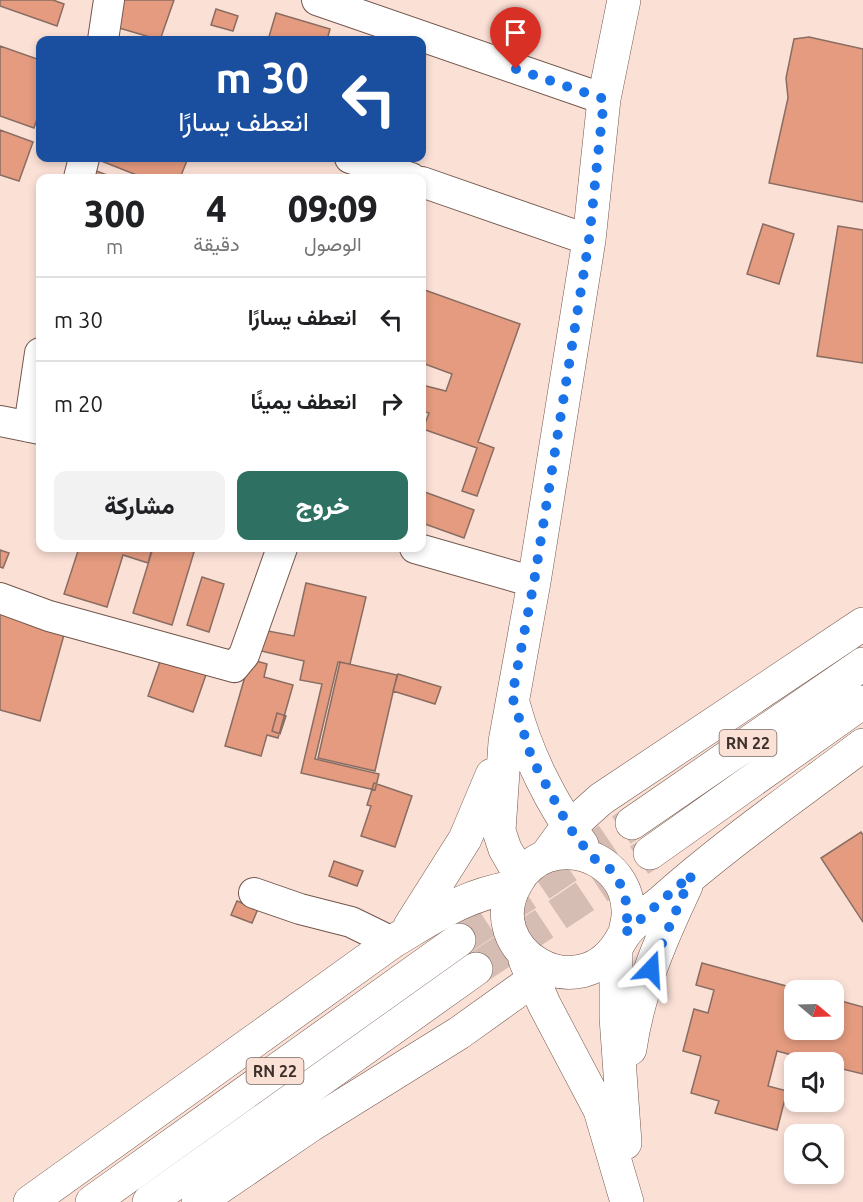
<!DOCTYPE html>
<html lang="ar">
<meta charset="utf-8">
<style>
:root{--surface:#fff;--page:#f2f2f2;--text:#202124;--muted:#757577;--line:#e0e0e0;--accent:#2e7162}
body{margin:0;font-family:Ubuntu,Vazirmatn,sans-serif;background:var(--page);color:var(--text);direction:rtl;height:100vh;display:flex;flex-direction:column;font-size:22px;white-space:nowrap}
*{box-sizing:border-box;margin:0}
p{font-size:20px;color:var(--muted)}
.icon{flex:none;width:33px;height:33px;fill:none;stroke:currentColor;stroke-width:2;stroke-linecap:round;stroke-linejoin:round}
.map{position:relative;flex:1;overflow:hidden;direction:ltr}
.sheet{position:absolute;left:36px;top:174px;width:390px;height:378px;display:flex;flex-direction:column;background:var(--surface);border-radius:12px;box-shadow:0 3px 9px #0003;direction:rtl}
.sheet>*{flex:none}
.hud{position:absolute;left:36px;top:36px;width:390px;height:126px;border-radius:12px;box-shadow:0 3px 9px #0003;direction:rtl;background:#1a4fa0;color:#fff;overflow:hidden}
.needle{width:39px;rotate:109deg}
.controls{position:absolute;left:784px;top:980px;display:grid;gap:12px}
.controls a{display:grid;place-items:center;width:60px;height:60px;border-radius:12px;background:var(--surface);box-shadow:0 3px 9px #0003;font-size:30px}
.pin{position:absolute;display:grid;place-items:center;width:51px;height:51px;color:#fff;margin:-62px -26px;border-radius:50% 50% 50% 0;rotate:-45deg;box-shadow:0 0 6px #0007}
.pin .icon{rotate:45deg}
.me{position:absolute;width:66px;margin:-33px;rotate:20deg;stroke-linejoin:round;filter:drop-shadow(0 0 4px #0008)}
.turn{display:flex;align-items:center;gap:21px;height:126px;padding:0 18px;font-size:27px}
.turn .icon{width:78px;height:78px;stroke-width:2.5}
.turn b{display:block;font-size:42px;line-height:51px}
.eta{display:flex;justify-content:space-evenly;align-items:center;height:102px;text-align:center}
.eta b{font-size:36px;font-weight:800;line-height:42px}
.action{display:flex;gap:12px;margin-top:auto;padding:12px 18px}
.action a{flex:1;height:69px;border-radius:12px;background:var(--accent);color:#fff;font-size:24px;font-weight:800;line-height:69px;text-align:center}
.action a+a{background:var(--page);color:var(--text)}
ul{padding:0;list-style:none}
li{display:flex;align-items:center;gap:18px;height:84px;padding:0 18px;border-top:2px solid var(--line)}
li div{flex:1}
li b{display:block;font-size:22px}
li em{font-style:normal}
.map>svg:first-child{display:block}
.building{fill:#e49b7f;stroke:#8a6d62;stroke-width:1.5}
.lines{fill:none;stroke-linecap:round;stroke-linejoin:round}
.highway-tunnel{stroke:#d5bdb4;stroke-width:33;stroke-dasharray:33 16;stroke-linecap:butt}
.minor-casing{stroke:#72564b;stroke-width:32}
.major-casing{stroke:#72564b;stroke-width:34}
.highway-casing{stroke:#72564b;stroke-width:34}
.minor{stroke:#fff;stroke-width:30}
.major{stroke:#fff;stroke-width:33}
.highway{stroke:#fff;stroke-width:33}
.route{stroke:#1a73e8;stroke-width:10;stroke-dasharray:0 18}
.labels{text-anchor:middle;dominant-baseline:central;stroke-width:4.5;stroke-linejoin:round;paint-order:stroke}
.shield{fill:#fbe0d6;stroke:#76655e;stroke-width:1.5}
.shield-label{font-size:16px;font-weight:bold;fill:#3d302b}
</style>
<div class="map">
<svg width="863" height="1202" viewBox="0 0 863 1202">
<rect width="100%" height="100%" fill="#fbe0d6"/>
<path class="building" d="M 0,0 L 53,0 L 64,4 L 57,26 L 0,6 Z
M 118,0 L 174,0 L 160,40 L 109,25 Z
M 216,9 L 238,16 L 233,31 L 211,25 Z
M 276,13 L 330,29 L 327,40 L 268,40 Z
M 809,37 L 863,49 L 863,202 L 769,183 L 788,98 L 786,78 L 794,39 Z
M 0,46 L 40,60 L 40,110 L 34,128 L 0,116 Z
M 0,130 L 33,142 L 19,181 L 0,175 Z
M 100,158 L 188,158 L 180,178 L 144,178 L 99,160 Z
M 83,166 L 115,178 L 78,178 Z
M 763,224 L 794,234 L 779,284 L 747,274 Z
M 838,226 L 863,230 L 863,363 L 817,356 Z
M 422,289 L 520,324 L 478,442 L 494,448 L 477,496 L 462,491 L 477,448 L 423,429 L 429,413 L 422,411 L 422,385 L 446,391 L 452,374 L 422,363 Z
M 422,491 L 474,510 L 464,538 L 422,523 Z
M 79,548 L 152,548 L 148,563 L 123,555 L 107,607 L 64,594 Z
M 153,548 L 180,548 L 194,552 L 172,625 L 133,613 Z
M 0,550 L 9,553 L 3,568 L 0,567 Z
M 202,577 L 224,584 L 209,632 L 187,625 Z
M 306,583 L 366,597 L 350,664 L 338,662 L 315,759 L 379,774 L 375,790 L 301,773 L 322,684 L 300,680 L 304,661 L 253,649 L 263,630 L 294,636 Z
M 0,606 L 67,624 L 40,721 L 0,710 Z
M 163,653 L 208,669 L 193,712 L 148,696 Z
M 250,659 L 267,664 L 264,677 L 293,685 L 278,738 L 267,735 L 261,756 L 225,746 Z
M 340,662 L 397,675 L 375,771 L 318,758 Z
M 398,674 L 441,687 L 435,704 L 393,691 Z
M 277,713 L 286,716 L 280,734 L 272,731 Z
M 374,783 L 412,796 L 395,847 L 361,836 L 371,806 L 367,805 Z
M 861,832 L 863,835 L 863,922 L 821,858 Z
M 334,861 L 363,871 L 357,886 L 329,876 Z
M 237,901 L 258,909 L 252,923 L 231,915 Z
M 702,963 L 801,990 L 795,990 L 795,1029 L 834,1029 L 834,999 L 863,1007 L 863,1074 L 834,1067 L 834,1062 L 817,1062 L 777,1051 L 768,1086 L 787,1091 L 777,1130 L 715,1113 L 719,1101 L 691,1093 L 701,1056 L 683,1051 L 694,1009 L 708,1013 L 714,990 L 696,985 Z"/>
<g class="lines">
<path class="highway-tunnel" d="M 459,940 L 632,823
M 476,969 L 650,853"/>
<defs>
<path id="minor" d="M 317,0 L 604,99
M 103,40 L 109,0
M 350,158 L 411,178
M 79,178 L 84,158
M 422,182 L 589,240
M 0,421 L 40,429
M 29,427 L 40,353
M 415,548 L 534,582
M 0,598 L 49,616 L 234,667 L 244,655 L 282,548
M 254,893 L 300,909 L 351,922 L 392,942"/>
<path id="major" d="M 514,706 C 527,755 552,805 582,845
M 546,856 L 562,834 L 601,799 L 863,624
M 520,875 L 505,849 L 499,831 L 505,742 L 534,582 L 589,240 L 604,99 L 624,0
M 410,926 L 465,839 L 492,775
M 625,933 C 626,926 629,917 628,910 C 627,870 585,843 547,856 C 535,860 523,870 517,882 C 475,950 581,1014 622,938 C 630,923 649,912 662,901 C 725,845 795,796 863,745
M 616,949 L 616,1017 L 625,1143
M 525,960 L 544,1004 L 600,1110 L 627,1202
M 630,1049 C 638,992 661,939 686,886
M 30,1202 L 392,942 C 436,916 462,896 513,887
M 198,1202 L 311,1125 L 459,1033 L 547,970"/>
<path id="highway" d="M 632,823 L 863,664
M 650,853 L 863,702
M 92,1202 L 459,940
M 149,1202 L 476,969"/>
</defs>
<use href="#minor" class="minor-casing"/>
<use href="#major" class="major-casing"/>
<use href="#highway" class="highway-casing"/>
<use href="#minor" class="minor"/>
<use href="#major" class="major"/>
<use href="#highway" class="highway"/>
</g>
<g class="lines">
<path class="route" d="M 516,69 L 604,99 L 589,240 L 534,582 L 512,696 L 532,759 L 569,827 L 592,857 L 610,869 L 623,888 L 628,911 L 625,933 L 692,874 L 651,969"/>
</g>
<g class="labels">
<g class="shield">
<rect x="719.5" y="730" width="57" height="26" rx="4.5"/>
<rect x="246.5" y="1058" width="57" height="26" rx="4.5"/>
</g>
<g class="shield-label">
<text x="748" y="743">RN 22</text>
<text x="275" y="1071">RN 22</text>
</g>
</g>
</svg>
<div class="controls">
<a><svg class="needle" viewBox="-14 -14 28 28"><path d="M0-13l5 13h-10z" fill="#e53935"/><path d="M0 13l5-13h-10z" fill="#757577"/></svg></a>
<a><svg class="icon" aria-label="sound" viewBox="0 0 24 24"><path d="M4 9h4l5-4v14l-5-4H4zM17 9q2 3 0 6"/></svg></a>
<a><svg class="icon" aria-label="search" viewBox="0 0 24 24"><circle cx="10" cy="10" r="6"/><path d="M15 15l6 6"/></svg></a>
</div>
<div class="pin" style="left:516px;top:69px;background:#d93025"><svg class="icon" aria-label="arrive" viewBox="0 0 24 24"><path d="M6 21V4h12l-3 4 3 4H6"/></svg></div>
<svg class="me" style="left:651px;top:969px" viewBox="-20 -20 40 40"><path d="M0-17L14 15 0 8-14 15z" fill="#1a73e8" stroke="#fff" stroke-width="4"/></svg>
<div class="hud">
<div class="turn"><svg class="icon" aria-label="left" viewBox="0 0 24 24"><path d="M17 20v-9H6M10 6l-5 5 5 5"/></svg><div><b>30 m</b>انعطف يسارًا</div></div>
</div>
<section class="sheet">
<div class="eta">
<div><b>09:09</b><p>الوصول</p></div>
<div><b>4</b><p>دقيقة</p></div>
<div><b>300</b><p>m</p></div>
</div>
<ul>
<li><svg class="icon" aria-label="left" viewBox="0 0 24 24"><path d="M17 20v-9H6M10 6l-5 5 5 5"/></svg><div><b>انعطف يسارًا</b></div><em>30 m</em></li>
<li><svg class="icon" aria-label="right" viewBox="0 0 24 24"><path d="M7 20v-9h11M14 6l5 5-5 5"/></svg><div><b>انعطف يمينًا</b></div><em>20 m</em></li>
</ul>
<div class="action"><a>خروج</a><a>مشاركة</a></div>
</section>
</div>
